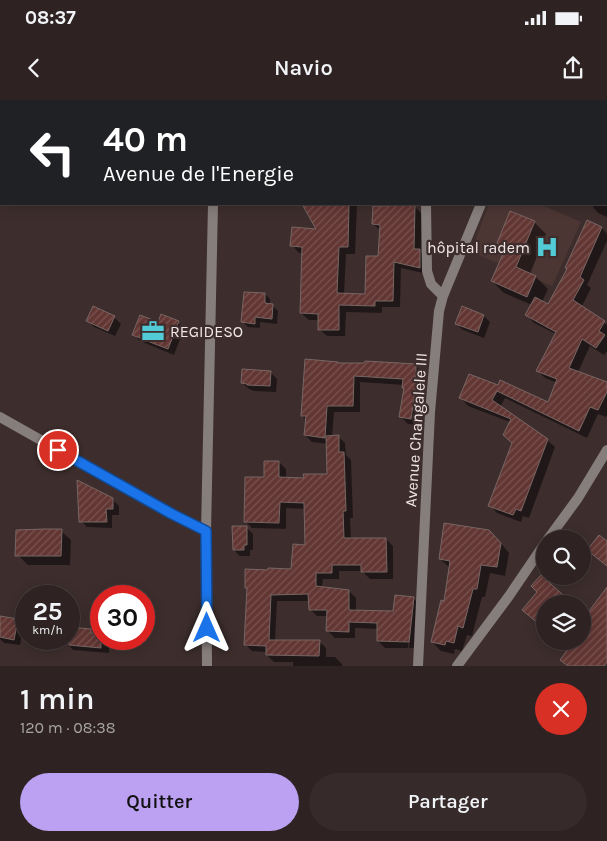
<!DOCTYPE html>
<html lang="fr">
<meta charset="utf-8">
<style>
:root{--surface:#2e2222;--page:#362a2a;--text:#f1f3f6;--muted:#a7a4a5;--line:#493f40;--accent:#bca0f2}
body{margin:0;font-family:Karla,sans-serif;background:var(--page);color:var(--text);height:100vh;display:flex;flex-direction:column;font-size:19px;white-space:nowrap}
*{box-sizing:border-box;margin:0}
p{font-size:16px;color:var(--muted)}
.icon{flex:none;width:28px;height:28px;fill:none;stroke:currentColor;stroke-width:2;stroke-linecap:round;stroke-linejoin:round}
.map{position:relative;height:566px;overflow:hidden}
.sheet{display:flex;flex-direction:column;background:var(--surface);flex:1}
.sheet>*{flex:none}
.banner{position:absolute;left:0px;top:0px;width:608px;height:105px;box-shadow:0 2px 12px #0003,0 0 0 1px var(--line);background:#202124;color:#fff;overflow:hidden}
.buttons{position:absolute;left:536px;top:430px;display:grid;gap:10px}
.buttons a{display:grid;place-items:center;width:55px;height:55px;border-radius:50%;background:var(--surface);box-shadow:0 2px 12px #0003,0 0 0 1px var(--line);font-size:25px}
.speed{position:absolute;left:15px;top:485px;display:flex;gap:10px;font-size:25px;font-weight:700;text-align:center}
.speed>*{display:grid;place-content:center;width:65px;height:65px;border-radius:50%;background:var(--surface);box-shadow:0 2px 12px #0003,0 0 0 1px var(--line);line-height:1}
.speed small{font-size:12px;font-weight:400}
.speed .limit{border:8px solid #d22;background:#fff;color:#111}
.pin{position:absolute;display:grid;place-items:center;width:42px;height:42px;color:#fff;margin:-21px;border:2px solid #fff;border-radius:50%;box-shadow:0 1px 5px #0007}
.me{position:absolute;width:55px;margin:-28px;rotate:0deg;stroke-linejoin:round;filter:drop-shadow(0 0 4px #0008)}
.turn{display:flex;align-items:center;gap:18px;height:105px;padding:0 20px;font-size:22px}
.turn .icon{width:65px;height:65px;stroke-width:2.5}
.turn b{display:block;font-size:35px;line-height:42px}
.round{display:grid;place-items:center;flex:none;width:52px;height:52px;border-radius:26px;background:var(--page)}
.headline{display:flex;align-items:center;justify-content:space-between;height:85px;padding:0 20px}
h1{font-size:30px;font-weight:600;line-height:38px}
.button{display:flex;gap:10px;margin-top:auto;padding:10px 20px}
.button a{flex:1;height:58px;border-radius:30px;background:var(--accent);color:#111;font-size:20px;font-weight:600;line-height:58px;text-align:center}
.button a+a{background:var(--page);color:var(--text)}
.status{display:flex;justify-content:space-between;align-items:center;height:35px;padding:0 25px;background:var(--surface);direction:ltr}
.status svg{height:14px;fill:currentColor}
header{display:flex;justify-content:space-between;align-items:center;height:65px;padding:0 20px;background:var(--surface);font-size:22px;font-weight:600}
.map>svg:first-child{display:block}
.built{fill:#4c3634;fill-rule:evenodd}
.shadow{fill:#0007}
.building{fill:url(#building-hatch);stroke:#776664}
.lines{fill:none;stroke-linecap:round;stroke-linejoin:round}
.street{stroke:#867e7d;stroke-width:10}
.route-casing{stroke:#114b97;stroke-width:12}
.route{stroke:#1a73e8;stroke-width:9}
.labels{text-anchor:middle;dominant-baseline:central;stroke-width:4.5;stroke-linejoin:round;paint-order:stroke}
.poi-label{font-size:16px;fill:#f1e7e6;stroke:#3d2e2d;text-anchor:end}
.street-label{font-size:16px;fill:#f1e7e6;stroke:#3d2e2d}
</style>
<div class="status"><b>08:37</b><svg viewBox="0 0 49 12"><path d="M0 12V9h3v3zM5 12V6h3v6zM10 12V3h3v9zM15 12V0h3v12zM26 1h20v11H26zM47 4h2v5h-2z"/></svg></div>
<header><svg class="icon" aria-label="back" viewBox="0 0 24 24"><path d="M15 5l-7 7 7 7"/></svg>Navio<svg class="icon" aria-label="share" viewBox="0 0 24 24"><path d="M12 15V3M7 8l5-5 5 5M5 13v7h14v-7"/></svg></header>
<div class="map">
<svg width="607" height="566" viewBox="0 0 607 566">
<defs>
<pattern id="building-hatch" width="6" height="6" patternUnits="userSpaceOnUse" patternTransform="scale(1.25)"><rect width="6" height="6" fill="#623633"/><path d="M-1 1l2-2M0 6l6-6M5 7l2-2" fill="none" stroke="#795351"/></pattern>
</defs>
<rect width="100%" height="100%" fill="#3d2e2d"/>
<path class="built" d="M 489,104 L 539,104 L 581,122 L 552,186 L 471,152 ZM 510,111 L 535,121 L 522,153 L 497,143 Z"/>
<path class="shadow" d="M 0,0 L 20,0 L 1,1 L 0,30 Z
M 59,0 L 91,0 L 58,1 Z
M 318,0 L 376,0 L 318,1 Z
M 577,0 L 587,0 L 590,1 L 577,1 Z
M 606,11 L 607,11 L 606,50 Z
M 606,55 L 607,56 L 607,117 L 598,113 L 593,107 L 594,104 L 606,104 Z
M 303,104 L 357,104 L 355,154 L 346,154 L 344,195 L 366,195 L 379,157 L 381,131 L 373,124 L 414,106 L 422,114 L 421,152 L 427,158 L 427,174 L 401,168 L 400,207 L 382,207 L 382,213 L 346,212 L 345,236 L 327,236 L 319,229 L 319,220 L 309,220 L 301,213 L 303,153 L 299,153 L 292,145 L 318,130 Z
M 534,122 L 546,134 L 530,174 L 536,177 L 548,189 L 542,202 L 548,206 L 568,169 L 587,122 L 602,128 L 607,134 L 607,141 L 587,185 L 591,188 L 582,206 L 607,225 L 607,251 L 604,255 L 590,246 L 578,272 L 607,283 L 607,315 L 606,317 L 598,314 L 587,338 L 505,298 L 500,307 L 547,340 L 555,347 L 529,418 L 523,416 L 521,422 L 497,413 L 490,405 L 513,343 L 510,322 L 468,306 L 461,298 L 470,275 L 548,304 L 557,283 L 545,278 L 538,271 L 556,234 L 534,223 L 527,215 L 532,205 L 504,193 L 492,181 L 506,150 L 498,143 Z
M 265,194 L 270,199 L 270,205 L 272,205 L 278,211 L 277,224 L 260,222 L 260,228 L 248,227 L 243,222 Z
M 94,208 L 114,217 L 121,224 L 115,236 L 94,227 L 88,221 Z
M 484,216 L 490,222 L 484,238 L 463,230 L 456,224 Z
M 178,222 L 184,229 L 174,255 L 140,241 L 133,235 L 159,224 Z
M 339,264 L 415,265 L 422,272 L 422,292 L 417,325 L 408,324 L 401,317 L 405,289 L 404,285 L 360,282 L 360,312 L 334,312 L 332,337 L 338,336 L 345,343 L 346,355 L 351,360 L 353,418 L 350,418 L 351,439 L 386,439 L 393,446 L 393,479 L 370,479 L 362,471 L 339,471 L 339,479 L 323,479 L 322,488 L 349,491 L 356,498 L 356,511 L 394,512 L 413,498 L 420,505 L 415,548 L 409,548 L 414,502 L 412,502 L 408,548 L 385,548 L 378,541 L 378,529 L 355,528 L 355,538 L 335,538 L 328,531 L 328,516 L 317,516 L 310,509 L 310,501 L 277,501 L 275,541 L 319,541 L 326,548 L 326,557 L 335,557 L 342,564 L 342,566 L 293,566 L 293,562 L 274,562 L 267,555 L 267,552 L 252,551 L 245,544 L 248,489 L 246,487 L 292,470 L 306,446 L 306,409 L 286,408 L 286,429 L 252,428 L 245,421 L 266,378 L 279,362 L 286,369 L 286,379 L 305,379 L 329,375 L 328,344 L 312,342 L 305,335 L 307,320 L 302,316 Z
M 270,272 L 277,279 L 276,292 L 254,291 L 249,289 L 242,283 Z
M 112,399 L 119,406 L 119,415 L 112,415 L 112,428 L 87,427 L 81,421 Z
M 246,427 L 253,434 L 253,450 L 250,450 L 250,456 L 240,456 L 234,450 Z
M 61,431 L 71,440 L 70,465 L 28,465 L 18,455 Z
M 498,440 L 509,453 L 505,476 L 490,473 L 485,497 L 482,497 L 472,536 L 467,535 L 462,551 L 455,549 L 454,554 L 441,551 L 432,542 L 445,503 L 450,468 L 440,459 Z
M 43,494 L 56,495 L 57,496 L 42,496 Z
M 17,520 L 23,526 L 20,545 L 4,543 L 0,539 L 0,525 Z
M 70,528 L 90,530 L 94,534 L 101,534 L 101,539 L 109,539 L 109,553 L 73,550 L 68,544 Z"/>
<path class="building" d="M 302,104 L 349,104 L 348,147 L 339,147 L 337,193 L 365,194 L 366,156 L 378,156 L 380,125 L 372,124 L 373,106 L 415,105 L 414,149 L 420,149 L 420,168 L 394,162 L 393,201 L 375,201 L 375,206 L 339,205 L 339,230 L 318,230 L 318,214 L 300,213 L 302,147 L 290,146 L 292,127 L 316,129 Z
M 510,111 L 535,121 L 516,167 L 536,176 L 527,197 L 491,181 L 506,147 L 497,143 Z
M 587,120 L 602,127 L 580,177 L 584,180 L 573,200 L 605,221 L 599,231 L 605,235 L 596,248 L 582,239 L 569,268 L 607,282 L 607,292 L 598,310 L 590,307 L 579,331 L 497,291 L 492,300 L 548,339 L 521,411 L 516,409 L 513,415 L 488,406 L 512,343 L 503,335 L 511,319 L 459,298 L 469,274 L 498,285 L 500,280 L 548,302 L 557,279 L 536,271 L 556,232 L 525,215 L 535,197 L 548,204 L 567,169 L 565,168 Z
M 244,192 L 265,193 L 265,203 L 273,204 L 272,219 L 255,217 L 255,224 L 241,222 Z
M 93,206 L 115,216 L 108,231 L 86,221 Z
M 462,206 L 484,215 L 478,232 L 455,224 Z
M 161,214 L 179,221 L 168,249 L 132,235 L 140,215 L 158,222 Z
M 305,259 L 338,262 L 338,263 L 364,263 L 365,261 L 416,264 L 416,284 L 411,319 L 399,317 L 404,288 L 402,288 L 403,279 L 354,276 L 353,306 L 327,306 L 325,338 L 304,335 L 306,316 L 301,316 Z
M 242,269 L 271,271 L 270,286 L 247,285 L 247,284 L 241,283 Z
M 339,335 L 339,352 L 344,352 L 346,411 L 343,411 L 344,438 L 386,438 L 387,472 L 361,472 L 361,465 L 332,465 L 332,473 L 316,473 L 316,486 L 349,490 L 349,510 L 393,511 L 395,495 L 414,497 L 409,542 L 377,541 L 377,523 L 349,522 L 349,532 L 326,531 L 327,510 L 309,510 L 308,494 L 271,495 L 269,540 L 320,540 L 319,556 L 266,555 L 266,546 L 244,545 L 247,488 L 245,488 L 245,469 L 268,470 L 268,468 L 291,469 L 293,444 L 305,445 L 304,403 L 280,402 L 279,423 L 244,422 L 245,377 L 264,377 L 264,361 L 279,361 L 279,377 L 304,378 L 303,374 L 327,374 L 326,336 Z
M 77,380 L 113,398 L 113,409 L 106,409 L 107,422 L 79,422 Z
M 444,423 L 489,430 L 501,443 L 497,467 L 481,465 L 477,489 L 473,489 L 463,528 L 458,526 L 454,543 L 446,541 L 445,545 L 431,542 L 441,500 L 444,501 L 450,461 L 439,459 Z
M 232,426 L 247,426 L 247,445 L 244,445 L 244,450 L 233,450 Z
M 45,429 L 62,429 L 61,456 L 15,456 L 16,430 Z
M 599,435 L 607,441 L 607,466 L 587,450 Z
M 541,475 L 573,504 L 545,504 L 545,529 L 522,510 L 537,492 L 531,486 Z
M 607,487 L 607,562 L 604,566 L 568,566 L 560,560 L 574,541 L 582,541 L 582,510 L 587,514 Z
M 0,516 L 18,519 L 14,540 L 0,537 Z
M 69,527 L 91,529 L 91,533 L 101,533 L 101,548 L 69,545 Z"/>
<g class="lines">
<path class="street" d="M 216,1 L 216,0
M 441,1 L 442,0
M 523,1 L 523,0
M 426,104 L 427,171 L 431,184 L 443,196
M 0,317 L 172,414 L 206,431
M 548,439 L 578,398 L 607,350
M 207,566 L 206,431 L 213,104
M 418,566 L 430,312 L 439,211 L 443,196 L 481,104
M 457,566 L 509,496 L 545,443"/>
</g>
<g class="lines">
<defs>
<path id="route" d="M 58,350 L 172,414 L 206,431 L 207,528"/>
</defs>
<use href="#route" class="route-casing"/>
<use href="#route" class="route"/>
</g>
<defs>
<symbol id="hospital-bare" viewBox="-9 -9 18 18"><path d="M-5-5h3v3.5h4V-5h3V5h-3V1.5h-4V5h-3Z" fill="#52cbd7" stroke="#3d2e2d" stroke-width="2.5" paint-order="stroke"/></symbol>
<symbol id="office-bare" viewBox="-9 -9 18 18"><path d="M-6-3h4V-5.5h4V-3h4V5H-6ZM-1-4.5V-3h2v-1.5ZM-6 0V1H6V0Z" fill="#52cbd7" stroke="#3d2e2d" stroke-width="2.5" paint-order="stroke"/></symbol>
</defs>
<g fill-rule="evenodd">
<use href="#hospital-bare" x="531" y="131" width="32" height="32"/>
<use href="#office-bare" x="137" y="215" width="32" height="32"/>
</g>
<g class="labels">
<g class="poi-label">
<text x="530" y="147">hôpital radem</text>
<text x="170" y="231" text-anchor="start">REGIDESO</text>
</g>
<g class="street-label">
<text transform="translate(416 330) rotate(-86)">Avenue Changalele III</text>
</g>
</g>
</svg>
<div class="buttons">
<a><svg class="icon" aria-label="search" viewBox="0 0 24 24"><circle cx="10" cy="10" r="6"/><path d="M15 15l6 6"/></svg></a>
<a><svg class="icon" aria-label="layers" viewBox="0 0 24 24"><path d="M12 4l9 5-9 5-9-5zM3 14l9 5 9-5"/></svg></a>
</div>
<div class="speed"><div>25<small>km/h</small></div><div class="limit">30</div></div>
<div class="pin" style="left:58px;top:350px;background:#d93025"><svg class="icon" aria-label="arrive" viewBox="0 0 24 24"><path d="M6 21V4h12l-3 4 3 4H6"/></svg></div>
<svg class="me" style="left:207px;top:528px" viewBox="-20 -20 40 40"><path d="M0-17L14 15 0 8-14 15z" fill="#1a73e8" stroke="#fff" stroke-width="4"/></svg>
<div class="banner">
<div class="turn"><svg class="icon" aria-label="left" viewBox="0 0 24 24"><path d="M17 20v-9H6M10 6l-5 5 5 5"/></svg><div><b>40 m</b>Avenue de l'Energie</div></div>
</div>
</div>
<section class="sheet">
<div class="headline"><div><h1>1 min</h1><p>120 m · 08:38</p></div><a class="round" style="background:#d93025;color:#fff"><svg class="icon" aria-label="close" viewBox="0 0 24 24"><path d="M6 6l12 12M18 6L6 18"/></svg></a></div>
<div class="button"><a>Quitter</a><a>Partager</a></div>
</section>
